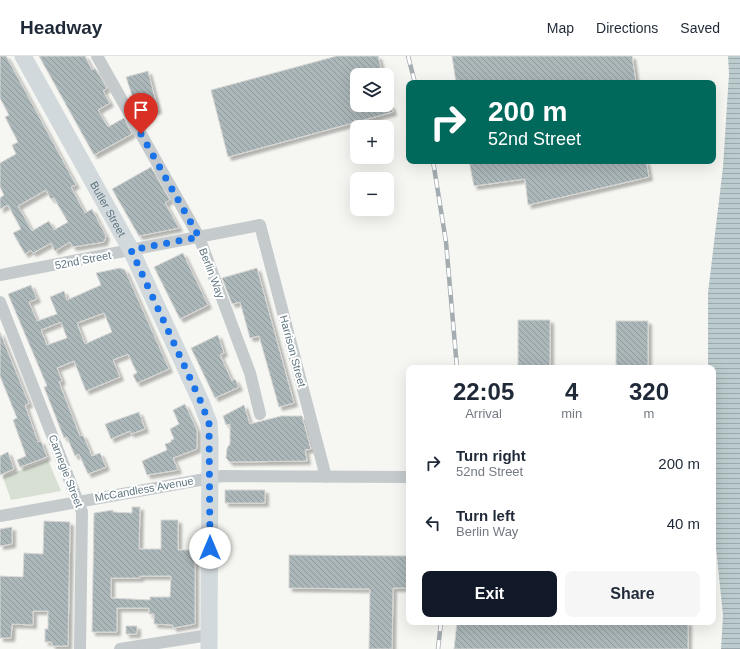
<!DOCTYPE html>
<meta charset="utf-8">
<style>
:root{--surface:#fff;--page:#f6f6f7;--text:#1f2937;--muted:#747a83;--line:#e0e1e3;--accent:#111827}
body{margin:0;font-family:Helvetica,sans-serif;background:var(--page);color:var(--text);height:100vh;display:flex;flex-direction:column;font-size:15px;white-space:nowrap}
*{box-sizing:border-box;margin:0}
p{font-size:13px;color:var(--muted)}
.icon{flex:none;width:22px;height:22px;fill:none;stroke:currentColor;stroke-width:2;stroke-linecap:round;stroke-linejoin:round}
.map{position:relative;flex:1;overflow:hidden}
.details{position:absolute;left:406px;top:309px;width:310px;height:260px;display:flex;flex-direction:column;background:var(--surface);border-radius:8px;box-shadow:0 4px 16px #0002}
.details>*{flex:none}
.top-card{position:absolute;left:406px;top:24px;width:310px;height:84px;border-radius:8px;box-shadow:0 4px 16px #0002;background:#00695c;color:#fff;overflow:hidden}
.controls{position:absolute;left:350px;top:12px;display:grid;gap:8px}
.controls a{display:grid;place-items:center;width:44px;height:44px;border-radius:8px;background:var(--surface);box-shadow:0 4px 16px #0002;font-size:20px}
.pin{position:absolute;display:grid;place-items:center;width:34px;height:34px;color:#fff;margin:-41px -17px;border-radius:50% 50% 50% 0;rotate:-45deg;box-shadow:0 0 4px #0007}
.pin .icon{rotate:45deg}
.me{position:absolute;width:44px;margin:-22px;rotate:0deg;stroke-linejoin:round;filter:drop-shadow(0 0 3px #0008)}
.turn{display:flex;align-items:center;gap:14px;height:84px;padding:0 16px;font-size:18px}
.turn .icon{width:52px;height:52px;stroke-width:2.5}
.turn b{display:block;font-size:28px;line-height:34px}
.eta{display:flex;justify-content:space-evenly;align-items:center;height:68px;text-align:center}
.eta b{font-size:24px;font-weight:800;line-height:28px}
.action{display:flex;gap:8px;margin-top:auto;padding:8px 16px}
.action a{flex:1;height:46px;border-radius:8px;background:var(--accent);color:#fff;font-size:16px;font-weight:800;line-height:46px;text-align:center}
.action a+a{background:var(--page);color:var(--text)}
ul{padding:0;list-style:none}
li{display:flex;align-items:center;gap:12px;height:60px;padding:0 16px}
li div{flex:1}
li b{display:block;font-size:15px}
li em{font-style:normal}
header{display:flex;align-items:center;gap:24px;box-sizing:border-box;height:56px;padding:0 20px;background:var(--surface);border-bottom:1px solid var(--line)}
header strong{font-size:19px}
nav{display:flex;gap:22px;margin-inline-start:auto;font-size:14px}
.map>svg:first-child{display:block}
.green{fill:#d8dfd3}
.water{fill:url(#water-rules)}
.building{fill:url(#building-back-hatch);stroke:#d8d7d5;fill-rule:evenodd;filter:url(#shadow)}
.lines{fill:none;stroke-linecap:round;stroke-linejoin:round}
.minor{stroke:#c5cacc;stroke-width:12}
.secondary{stroke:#d2d9dc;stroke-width:17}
.rail-casing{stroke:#a3acb0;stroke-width:4.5}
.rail{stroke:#fff;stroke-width:3;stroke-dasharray:9;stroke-linecap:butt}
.route{stroke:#1a73e8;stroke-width:7;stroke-dasharray:0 12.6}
.labels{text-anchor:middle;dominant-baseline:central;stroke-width:4;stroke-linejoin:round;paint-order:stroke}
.street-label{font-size:11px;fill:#5f7680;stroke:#fff}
</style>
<header>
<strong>Headway</strong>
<nav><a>Map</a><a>Directions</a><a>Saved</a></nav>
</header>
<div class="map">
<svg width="740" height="593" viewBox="0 0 740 593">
<defs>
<pattern id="water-rules" width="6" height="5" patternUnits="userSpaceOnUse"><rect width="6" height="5" fill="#bccbce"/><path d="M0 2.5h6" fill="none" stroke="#9ca9ac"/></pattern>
<pattern id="building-back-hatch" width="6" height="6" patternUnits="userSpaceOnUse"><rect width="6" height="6" fill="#acb7ba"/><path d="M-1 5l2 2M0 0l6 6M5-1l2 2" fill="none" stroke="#8f999c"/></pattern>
<filter id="shadow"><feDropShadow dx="3.5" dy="3.5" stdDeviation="1" flood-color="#0004"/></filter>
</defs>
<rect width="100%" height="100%" fill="#f6f6f2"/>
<path class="green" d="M 48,404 L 61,435 L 11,444 L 3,421 Z"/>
<path class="water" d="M 728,0 L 740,0 L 740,593 L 721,593 L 723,559 L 713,463 L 713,312 L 708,312 L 708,237 L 723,111 L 729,18 Z"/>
<path class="building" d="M 0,0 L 6,0 L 22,29 L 76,129 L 71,131 L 85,157 L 92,153 L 106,180 L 104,186 L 73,191 L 70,186 L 55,195 L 51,187 L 33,197 L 31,194 L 25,198 L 13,177 L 21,173 L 8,149 L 0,153 L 0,142 L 4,139 L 0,131 L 0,107 L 16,98 L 12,89 L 18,86 L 5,61 L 9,59 L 0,42 ZM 46,134 L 51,143 L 54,142 L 68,166 L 54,174 L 49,165 L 32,175 L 18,150 Z
M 39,0 L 85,0 L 92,14 L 95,12 L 107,32 L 103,35 L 110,47 L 98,54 L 108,71 L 124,62 L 132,78 L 94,99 Z
M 337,0 L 378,0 L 383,19 L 357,19 L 357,49 L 391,49 L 393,56 L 228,101 L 211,34 Z
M 452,0 L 632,0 L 636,27 L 456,27 Z
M 148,15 L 158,54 L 139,60 L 126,21 Z
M 469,105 L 646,105 L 649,121 L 528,149 L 525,123 L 474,130 Z
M 151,111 L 170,144 L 165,147 L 179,172 L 139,180 L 112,133 Z
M 183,197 L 208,249 L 180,263 L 154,211 Z
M 120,212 L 125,214 L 169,313 L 137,327 L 133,319 L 137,317 L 128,298 L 113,304 L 120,321 L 86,335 L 74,305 L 57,312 L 62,325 L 59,326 L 80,380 L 83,379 L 92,400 L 100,397 L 106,411 L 88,418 L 79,398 L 75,400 L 67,381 L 64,382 L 44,331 L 47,330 L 8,238 L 31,229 L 37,243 L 29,246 L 37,265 L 57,258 L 50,241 L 64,235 L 67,244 L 101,229 L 96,217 ZM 104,257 L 112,276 L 85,288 L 77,267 ZM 61,266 L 67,282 L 47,289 L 41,274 Z
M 257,212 L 294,347 L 279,351 L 259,280 L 250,282 L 240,246 L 232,248 L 222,222 Z
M 518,264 L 550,264 L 550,312 L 518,312 Z
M 616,265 L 648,265 L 648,312 L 616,312 Z
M 0,276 L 29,348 L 25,349 L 38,386 L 41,385 L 47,401 L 20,411 L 17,404 L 26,400 L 13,364 L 17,362 L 0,320 Z
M 218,279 L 224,297 L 220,299 L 232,325 L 235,323 L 239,331 L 215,342 L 191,292 Z
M 185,348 L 197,374 L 197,393 L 173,402 L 178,414 L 147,419 L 142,405 L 167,394 L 165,388 L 171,386 L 171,384 L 174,383 L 170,373 L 179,368 L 173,354 Z
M 244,349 L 250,368 L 281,360 L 302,360 L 311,393 L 305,394 L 307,405 L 230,406 L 226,402 L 227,392 L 230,388 L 230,368 L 226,369 L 223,360 Z
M 139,356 L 145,373 L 131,378 L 130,375 L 111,383 L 105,368 Z
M 8,396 L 14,413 L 0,419 L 0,400 Z
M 225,434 L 265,434 L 265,447 L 225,447 Z
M 132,451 L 140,451 L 139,493 L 161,493 L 161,464 L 178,464 L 178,494 L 195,494 L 195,568 L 173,572 L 173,569 L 154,568 L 154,558 L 149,558 L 149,552 L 117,552 L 117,576 L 92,576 L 94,457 L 113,454 L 113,456 L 132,457 ZM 140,520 L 171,520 L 170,541 L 150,541 L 150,544 L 111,542 L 111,522 L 140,522 Z
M 44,465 L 70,466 L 68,590 L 52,590 L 52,586 L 45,586 L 45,573 L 48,573 L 48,555 L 33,555 L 33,569 L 12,568 L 11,582 L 0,582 L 0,520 L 23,521 L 24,497 L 43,498 Z
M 12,471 L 12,488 L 0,490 L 0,473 Z
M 289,499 L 409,500 L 409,532 L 393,532 L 392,593 L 369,593 L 370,533 L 289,532 Z
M 457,566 L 688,566 L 688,593 L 454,593 Z
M 126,570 L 137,570 L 137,578 L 126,578 Z"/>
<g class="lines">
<path class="minor" d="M 97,0 L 199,181 L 250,317 L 260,358
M 0,219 L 260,169 L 326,421
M 0,246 L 82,456 L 80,593
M 0,460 L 222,420 L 409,421
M 120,593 L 209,579"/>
<path class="secondary" id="s1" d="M 23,0 L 131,194 L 201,346 L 209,367 L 210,384 L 209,593"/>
<defs>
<path id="rail" d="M 408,0 L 415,27
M 433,105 L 446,186 L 457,312
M 438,593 L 441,566"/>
</defs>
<use href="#rail" class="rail-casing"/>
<use href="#rail" class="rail"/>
</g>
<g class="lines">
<path class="route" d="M 141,78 L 199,181 L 131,194 L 201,346 L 209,367 L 210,492"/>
</g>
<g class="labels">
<g class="street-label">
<text stroke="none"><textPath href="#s1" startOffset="175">Butler Street</textPath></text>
<text transform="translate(83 204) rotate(-11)">52nd Street</text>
<text transform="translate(212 217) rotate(69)">Berlin Way</text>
<text transform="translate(293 295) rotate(75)">Harrison Street</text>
<text transform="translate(66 415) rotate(69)">Carnegie Street</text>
<text transform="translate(144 433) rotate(-10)">McCandless Avenue</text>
</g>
</g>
</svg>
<div class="controls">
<a><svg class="icon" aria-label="layers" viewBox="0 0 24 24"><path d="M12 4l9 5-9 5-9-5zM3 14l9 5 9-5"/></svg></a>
<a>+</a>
<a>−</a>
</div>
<div class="pin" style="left:141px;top:78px;background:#d93025"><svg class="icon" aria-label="arrive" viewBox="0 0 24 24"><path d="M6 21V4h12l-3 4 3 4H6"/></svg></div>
<svg class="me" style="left:210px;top:492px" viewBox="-20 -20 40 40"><circle r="19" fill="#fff"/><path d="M0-13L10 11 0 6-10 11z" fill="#1a73e8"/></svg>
<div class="top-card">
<div class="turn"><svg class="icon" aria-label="right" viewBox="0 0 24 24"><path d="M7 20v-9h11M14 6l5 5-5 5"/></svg><div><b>200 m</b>52nd Street</div></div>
</div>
<section class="details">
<div class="eta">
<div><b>22:05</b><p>Arrival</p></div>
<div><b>4</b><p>min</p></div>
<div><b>320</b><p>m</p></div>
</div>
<ul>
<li><svg class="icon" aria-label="right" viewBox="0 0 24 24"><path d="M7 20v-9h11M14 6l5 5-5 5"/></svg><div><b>Turn right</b><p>52nd Street</p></div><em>200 m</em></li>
<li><svg class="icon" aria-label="left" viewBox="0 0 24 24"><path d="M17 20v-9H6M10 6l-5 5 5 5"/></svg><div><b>Turn left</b><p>Berlin Way</p></div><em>40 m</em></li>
</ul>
<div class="action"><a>Exit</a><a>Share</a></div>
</section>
</div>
